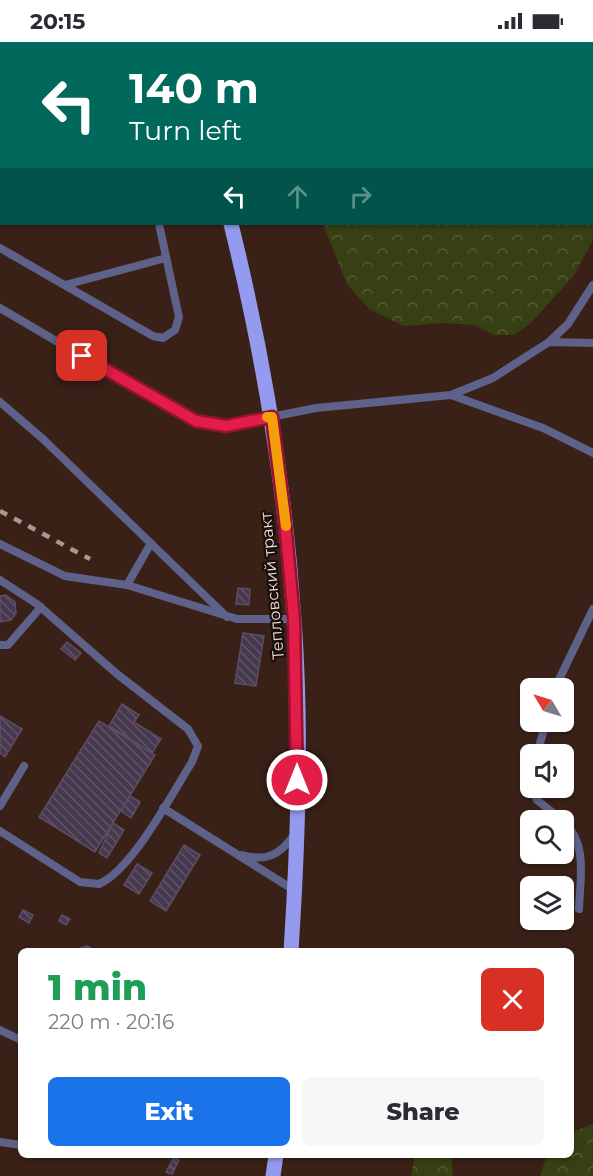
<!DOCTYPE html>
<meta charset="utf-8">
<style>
:root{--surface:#fff;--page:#f7f7f7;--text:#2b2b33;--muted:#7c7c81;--accent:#1a73e8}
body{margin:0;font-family:Montserrat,sans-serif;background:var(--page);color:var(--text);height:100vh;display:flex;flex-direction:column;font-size:22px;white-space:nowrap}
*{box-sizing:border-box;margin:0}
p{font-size:20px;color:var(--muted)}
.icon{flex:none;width:33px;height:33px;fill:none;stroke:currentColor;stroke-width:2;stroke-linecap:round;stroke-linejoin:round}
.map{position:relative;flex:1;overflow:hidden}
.drawer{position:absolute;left:18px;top:906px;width:556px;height:210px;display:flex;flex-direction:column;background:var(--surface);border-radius:9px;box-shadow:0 2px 4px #0004}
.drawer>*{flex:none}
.top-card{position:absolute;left:0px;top:0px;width:594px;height:183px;box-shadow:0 2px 4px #0004;background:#00695c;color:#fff;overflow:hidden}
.needle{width:39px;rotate:308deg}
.controls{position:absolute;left:520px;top:636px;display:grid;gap:12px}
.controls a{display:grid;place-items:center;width:54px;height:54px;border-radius:9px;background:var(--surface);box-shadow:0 2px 4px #0004;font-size:30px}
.pin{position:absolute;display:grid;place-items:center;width:51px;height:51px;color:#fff;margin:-26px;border-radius:12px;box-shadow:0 3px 9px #0006}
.me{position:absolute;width:66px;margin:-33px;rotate:0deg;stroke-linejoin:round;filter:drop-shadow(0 0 4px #0008)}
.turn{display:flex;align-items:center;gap:21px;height:126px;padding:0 30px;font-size:27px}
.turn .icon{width:78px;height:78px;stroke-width:2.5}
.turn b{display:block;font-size:42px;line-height:51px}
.lanes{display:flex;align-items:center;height:57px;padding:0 30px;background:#0003;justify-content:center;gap:30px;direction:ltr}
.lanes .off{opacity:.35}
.round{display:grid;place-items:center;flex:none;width:63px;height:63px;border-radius:9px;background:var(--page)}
.headline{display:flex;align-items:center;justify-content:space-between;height:102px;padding:0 30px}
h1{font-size:36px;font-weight:800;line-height:45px;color:#1e9e55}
.cta{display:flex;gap:12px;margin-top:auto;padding:12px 30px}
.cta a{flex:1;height:69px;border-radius:9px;background:var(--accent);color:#fff;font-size:24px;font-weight:800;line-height:69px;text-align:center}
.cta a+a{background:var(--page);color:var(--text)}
.status{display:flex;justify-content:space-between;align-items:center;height:42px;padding:0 30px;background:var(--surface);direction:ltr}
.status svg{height:16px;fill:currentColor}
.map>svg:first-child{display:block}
.forest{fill:url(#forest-crowns)}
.building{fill:url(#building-back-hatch);stroke:#5c4d64;stroke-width:1.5}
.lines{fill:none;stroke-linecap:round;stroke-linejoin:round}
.service{stroke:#5e628a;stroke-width:8}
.primary{stroke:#949aed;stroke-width:15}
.rail{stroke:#ab9890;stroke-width:4.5;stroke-dasharray:8 8;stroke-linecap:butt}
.route-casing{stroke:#92132f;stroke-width:15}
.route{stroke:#e11d48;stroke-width:10}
.slow{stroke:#f59e0b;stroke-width:10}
.labels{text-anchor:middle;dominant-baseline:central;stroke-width:4.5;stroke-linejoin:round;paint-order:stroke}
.street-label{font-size:16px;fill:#efded7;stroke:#190e09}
</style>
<div class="status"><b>20:15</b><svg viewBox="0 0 49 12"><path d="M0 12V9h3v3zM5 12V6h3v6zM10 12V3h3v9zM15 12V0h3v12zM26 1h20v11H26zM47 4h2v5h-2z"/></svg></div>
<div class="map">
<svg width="593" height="1134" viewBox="0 0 593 1134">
<defs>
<pattern id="forest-crowns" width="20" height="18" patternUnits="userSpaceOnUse" patternTransform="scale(1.5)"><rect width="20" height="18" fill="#374012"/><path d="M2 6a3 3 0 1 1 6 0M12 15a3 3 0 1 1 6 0" fill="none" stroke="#545b34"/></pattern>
<pattern id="building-back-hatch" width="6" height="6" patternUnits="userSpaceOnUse" patternTransform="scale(1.5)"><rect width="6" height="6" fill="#46384e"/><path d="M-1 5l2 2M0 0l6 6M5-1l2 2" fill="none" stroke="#615467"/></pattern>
</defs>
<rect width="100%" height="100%" fill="#392117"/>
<path class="forest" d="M 518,0 L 593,0 L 593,198 L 574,233 L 530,282 L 514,293 L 494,293 L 474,283 L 445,281 L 404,284 L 369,267 L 347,242 L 323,182 L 592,182 L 592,2 L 516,1 Z
M 593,1082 L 593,1134 L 540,1134 L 547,1113 L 572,1113 L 572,1090 Z
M 415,1113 L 451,1113 L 453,1134 L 411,1134 Z"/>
<path class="building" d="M 238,546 L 250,547 L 249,563 L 236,562 Z
M 6,553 L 15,560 L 16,571 L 11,578 L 0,580 L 0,554 Z
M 243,591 L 264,594 L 256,644 L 235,641 Z
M 67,600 L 81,611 L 75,618 L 61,607 Z
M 122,662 L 139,673 L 134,680 L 161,697 L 152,711 L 109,684 Z
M 0,674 L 22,687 L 5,715 L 0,711 Z
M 99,679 L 155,713 L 95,810 L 39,775 Z
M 130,754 L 140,760 L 131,776 L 121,769 Z
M 113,781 L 124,788 L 107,816 L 99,811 Z
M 184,803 L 200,813 L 166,869 L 150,859 Z
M 137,822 L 152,831 L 139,852 L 124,843 Z
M 23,868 L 33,873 L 29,881 L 19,875 Z
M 62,873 L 70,877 L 66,883 L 59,879 Z
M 87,904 L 96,909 L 77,909 L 81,906 Z
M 174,1115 L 179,1118 L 172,1132 L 166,1130 Z"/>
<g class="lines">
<path class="service" d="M 112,0 L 112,2
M 0,38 L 2,38
M 0,101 L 2,100
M 0,164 L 2,164
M 0,206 L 153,294 L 163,296 L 175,288 L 179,275 L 159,182
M 65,243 L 166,216
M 0,266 L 182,373 L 213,383 L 226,384 L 316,366 L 451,353 L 493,336 L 549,300 L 568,282 L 593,243
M 549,300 L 593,301
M 451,353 L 543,386 L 593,411
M 0,360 L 43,397 L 227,575
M 0,502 L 65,534 L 127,543 L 237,577 L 294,577
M 0,538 L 37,562 L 117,632 L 188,687 L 198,704 L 192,720 C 172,752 132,828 99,842 L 80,840 L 0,789
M 127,543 L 151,501
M 0,603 L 8,603 L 41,565
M 555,646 L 593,567
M 537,712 L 546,680
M 533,746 L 537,758 L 562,778
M 0,764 L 24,724
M 163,766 L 294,848
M 564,780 C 588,802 580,837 579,867
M 242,813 C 266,820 280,813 294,793
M 0,988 L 21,998
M 0,1100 L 21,1103"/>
<path class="primary" d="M 182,0 L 183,2
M 231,182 C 263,311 285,443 294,577 C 302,687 298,799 291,909
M 273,1134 L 276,1113"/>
<path class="rail" d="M 0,469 L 90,517"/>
</g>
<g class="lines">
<defs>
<path id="route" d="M 82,314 L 196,379 L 226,384 L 272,375 L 284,470 L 294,577 L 297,738"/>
</defs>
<use href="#route" class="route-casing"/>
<use href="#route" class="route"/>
<path class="slow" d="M 267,375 L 272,375 L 286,484"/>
</g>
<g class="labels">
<g class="street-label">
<text transform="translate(272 544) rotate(-95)">Тепловский тракт</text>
</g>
</g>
</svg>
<div class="controls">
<a><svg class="needle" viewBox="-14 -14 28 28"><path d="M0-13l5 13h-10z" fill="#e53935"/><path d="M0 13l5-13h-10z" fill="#7c7c81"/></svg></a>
<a><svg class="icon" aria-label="sound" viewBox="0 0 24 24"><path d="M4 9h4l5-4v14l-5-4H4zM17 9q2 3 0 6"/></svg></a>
<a><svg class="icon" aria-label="search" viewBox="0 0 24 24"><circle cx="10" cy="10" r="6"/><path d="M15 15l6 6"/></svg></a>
<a><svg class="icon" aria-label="layers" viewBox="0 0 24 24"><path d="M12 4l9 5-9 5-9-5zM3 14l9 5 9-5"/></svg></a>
</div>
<div class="pin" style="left:82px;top:314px;background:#d93025"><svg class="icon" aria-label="arrive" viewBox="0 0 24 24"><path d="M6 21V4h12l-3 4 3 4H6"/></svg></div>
<svg class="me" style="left:297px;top:738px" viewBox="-20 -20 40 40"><circle r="17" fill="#e11d48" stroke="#fff" stroke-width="3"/><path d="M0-11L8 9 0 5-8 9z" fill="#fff"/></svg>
<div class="top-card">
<div class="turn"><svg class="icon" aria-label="left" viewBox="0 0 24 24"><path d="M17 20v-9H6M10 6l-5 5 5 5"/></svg><div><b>140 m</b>Turn left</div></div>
<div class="lanes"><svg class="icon" aria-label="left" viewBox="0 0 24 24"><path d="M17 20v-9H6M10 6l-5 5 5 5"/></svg><svg class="icon off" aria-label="ahead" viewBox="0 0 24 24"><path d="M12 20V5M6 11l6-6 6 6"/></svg><svg class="icon off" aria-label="right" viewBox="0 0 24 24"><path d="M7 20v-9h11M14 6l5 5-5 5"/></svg></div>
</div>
<section class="drawer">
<div class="headline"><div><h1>1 min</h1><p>220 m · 20:16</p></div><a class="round" style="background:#d93025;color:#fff"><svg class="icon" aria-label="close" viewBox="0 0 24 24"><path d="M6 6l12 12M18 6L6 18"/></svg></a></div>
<div class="cta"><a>Exit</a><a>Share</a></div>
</section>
</div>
